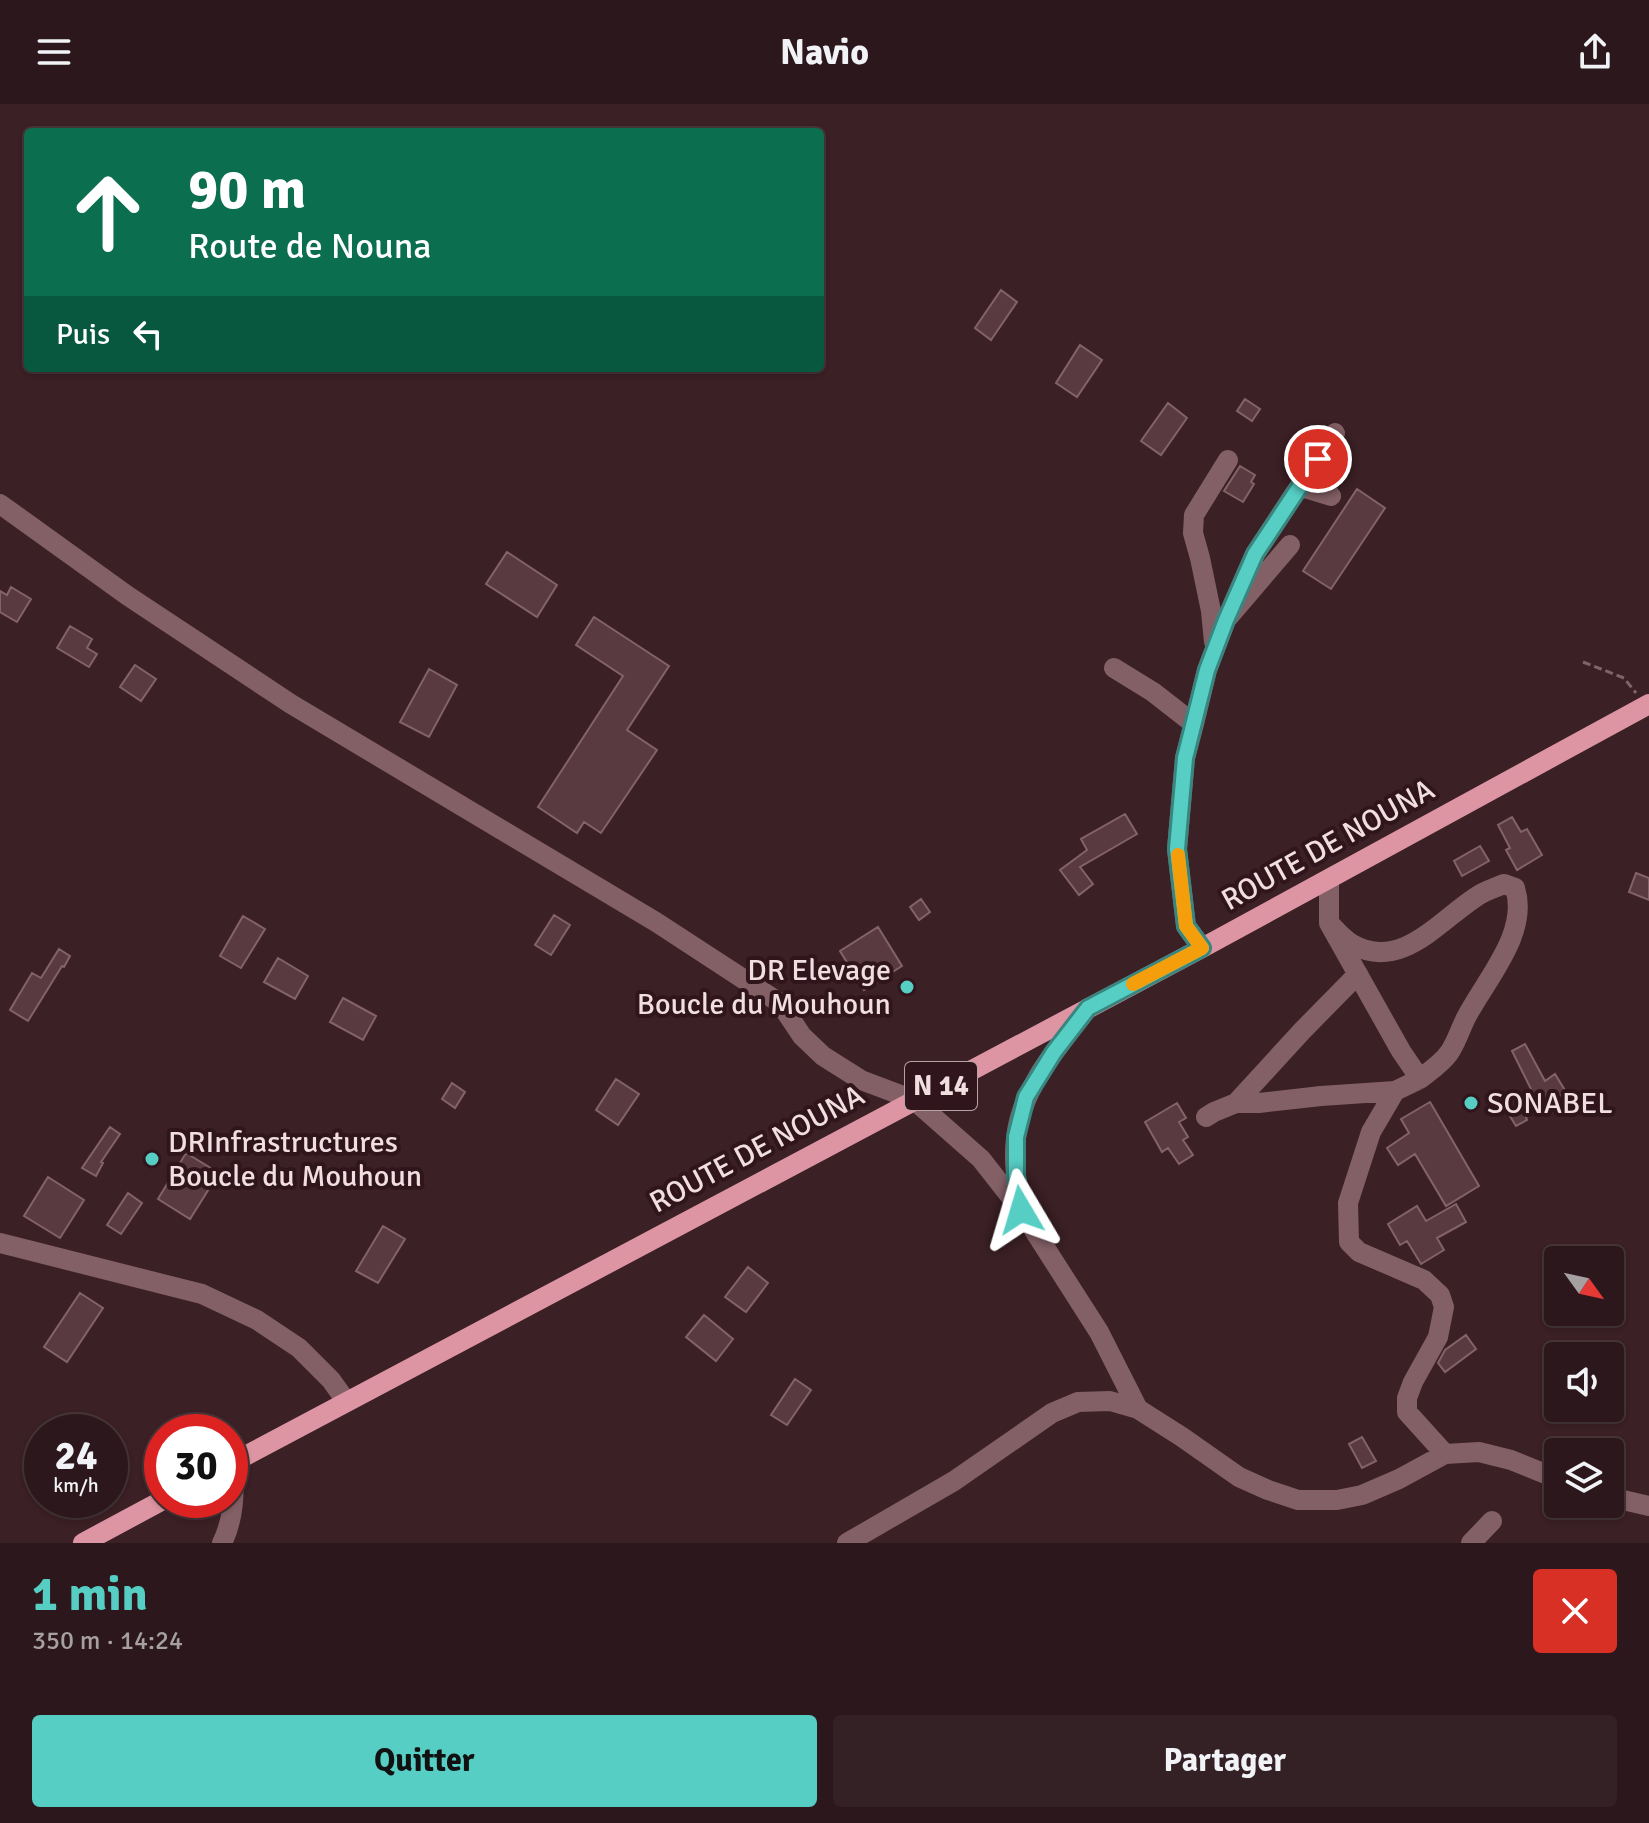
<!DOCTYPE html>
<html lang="fr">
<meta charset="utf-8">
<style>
:root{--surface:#2c181c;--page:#342125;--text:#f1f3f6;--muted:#a6a0a3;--line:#48373b;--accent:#56cec4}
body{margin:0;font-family:Signika,sans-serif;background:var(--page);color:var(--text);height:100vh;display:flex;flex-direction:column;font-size:30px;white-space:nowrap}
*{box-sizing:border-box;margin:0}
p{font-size:26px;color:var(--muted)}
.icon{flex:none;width:44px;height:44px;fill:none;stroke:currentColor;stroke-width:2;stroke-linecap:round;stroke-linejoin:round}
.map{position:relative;height:1439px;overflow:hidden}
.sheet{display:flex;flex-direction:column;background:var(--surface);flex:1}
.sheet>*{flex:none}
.banner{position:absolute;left:24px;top:24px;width:800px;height:244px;border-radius:8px;box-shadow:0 2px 6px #0004,0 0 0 2px var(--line);background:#0b6e4f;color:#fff;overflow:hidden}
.needle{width:52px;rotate:123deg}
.fabs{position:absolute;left:1544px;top:1142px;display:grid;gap:16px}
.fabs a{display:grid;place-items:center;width:80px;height:80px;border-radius:8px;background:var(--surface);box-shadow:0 2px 6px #0004,0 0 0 2px var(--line);font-size:40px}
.speed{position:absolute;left:24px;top:1310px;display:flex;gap:16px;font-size:40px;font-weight:700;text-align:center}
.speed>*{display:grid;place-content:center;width:104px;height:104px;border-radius:50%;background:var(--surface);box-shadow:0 2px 6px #0004,0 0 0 2px var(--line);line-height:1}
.speed small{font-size:20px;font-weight:400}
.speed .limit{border:12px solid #d22;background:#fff;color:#111}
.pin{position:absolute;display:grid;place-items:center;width:68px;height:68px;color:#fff;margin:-34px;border:4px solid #fff;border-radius:50%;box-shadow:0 2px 8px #0007}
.me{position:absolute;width:88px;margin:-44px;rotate:353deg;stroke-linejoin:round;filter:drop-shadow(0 0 6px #0008)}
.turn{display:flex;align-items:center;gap:28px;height:168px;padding:0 32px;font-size:36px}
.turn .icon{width:104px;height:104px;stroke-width:2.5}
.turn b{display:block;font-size:56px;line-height:68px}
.then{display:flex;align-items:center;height:76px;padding:0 32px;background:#0003;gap:16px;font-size:30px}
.round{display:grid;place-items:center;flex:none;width:84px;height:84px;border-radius:8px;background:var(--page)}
.overview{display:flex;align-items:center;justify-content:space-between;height:136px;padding:0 32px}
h1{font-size:48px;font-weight:700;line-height:60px;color:var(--accent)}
.action{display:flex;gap:16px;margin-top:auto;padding:16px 32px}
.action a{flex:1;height:92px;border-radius:8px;background:var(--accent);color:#111;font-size:32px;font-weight:700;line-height:92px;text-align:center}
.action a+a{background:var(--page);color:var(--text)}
header{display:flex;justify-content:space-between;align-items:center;height:104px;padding:0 32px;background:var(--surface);font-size:36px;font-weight:700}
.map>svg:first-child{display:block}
.building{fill:#583a40;stroke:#836369;stroke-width:2}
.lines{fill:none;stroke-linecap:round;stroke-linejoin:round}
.path{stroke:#7d6569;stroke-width:3;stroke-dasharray:8 4;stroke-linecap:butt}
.minor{stroke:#836066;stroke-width:20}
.major{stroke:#dd95a3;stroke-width:20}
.route-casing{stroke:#38867f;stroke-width:20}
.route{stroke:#56cec4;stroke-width:14}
.slow{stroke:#f59e0b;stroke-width:14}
.poi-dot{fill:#56cec4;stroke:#30161c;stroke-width:3}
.labels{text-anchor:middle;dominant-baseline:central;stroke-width:8;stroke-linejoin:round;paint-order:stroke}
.shield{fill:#30161c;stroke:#b7a2a6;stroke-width:2}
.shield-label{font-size:28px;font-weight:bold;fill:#f1dee1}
.street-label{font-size:30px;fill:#f1dee1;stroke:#30161c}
.poi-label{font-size:30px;fill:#f1dee1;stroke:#30161c;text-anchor:start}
</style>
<header><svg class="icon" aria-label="menu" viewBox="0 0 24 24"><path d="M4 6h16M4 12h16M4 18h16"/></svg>Navio<svg class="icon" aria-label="share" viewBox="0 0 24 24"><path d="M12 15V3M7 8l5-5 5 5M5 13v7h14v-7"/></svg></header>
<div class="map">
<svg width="1649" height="1439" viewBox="0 0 1649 1439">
<rect width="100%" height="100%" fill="#3b2025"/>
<path class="building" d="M 1001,186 L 1017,198 L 991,236 L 975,224 Z
M 1080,241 L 1102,256 L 1077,293 L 1056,279 Z
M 1245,295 L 1260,305 L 1252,317 L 1237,307 Z
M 1168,299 L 1187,314 L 1161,351 L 1141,337 Z
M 1240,362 L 1255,371 L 1251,378 L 1254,380 L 1243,398 L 1224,387 Z
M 1357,385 L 1385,404 L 1331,485 L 1303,467 Z
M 507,448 L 557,481 L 537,513 L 486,480 Z
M 11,483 L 31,495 L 17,518 L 0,508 L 0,487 L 7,491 Z
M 594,513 L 669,562 L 627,626 L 657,646 L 601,729 L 584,718 L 577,729 L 538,703 L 623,572 L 576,541 Z
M 70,522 L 92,535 L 87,544 L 97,550 L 89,563 L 57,544 Z
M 135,561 L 156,575 L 141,597 L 120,583 Z
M 429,565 L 457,581 L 429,633 L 400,618 Z
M 1125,710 L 1137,730 L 1080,763 L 1093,780 L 1079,791 L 1060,766 L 1087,746 L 1081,735 Z
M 1512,713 L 1521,728 L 1527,725 L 1542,751 L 1517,766 L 1506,746 L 1510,744 L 1498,721 Z
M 1480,742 L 1489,757 L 1462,772 L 1454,757 Z
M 1636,769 L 1649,774 L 1649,796 L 1629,788 Z
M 921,795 L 930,808 L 919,816 L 910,803 Z
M 554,811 L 570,821 L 551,851 L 535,841 Z
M 243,812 L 265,825 L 241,864 L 220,852 Z
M 878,823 L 902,862 L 864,886 L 840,847 Z
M 59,845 L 70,852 L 64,863 L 62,862 L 28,917 L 10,906 L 32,869 L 41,874 Z
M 278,854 L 308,872 L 295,895 L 264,878 Z
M 343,894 L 376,912 L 363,936 L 330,918 Z
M 1525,940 L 1545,977 L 1555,970 L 1566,988 L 1526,1013 L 1527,1016 L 1516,1022 L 1508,1009 L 1535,993 L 1512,947 Z
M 616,975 L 639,990 L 618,1021 L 596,1006 Z
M 452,979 L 465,988 L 455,1004 L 442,995 Z
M 1430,998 L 1479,1082 L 1446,1102 L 1415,1050 L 1398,1061 L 1387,1044 L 1409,1029 L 1401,1015 Z
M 1177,999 L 1186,1014 L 1179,1018 L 1188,1033 L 1183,1036 L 1193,1051 L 1179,1060 L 1168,1044 L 1162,1048 L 1145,1018 Z
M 110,1023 L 120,1030 L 101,1058 L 103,1059 L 96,1072 L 82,1064 Z
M 186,1049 L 224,1072 L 217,1084 L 212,1080 L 190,1115 L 158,1095 Z
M 48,1073 L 84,1096 L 60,1134 L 24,1112 Z
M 128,1089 L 142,1099 L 121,1130 L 107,1121 Z
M 1456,1100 L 1466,1118 L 1437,1134 L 1444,1146 L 1421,1160 L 1407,1137 L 1400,1141 L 1388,1120 L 1417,1102 L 1426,1117 Z
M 383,1122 L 405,1135 L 378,1179 L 356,1167 Z
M 748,1163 L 768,1179 L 746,1208 L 725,1193 Z
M 80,1189 L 103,1204 L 67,1258 L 44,1243 Z
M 704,1211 L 733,1235 L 716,1257 L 686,1233 Z
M 1466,1231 L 1476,1245 L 1445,1268 L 1438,1259 L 1445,1246 Z
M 795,1275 L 811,1286 L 787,1321 L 771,1311 Z
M 1362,1333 L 1376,1357 L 1362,1364 L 1349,1340 Z"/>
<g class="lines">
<path class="path" d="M 1583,558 L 1624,574 L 1636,589"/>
<path class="minor" d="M 1301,380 L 1335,329
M 0,400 L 128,492 L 291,600 L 656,818 L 780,899 L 802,932 L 823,952 L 861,976 L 914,996 L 981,1055 L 1021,1106 L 1099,1228 L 1138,1305
M 1234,498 L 1255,450 L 1301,380 L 1308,385 L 1331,392
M 1214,538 L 1211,507 L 1200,454 L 1193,429 L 1194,411 L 1228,356
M 1114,564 L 1153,588 L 1194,620 L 1185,654 L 1177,745 L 1186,822 L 1202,844
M 1194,620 L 1207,566 L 1226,516 L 1290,441
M 1329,819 C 1336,826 1343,835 1352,840 C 1400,868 1439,817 1476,793 C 1484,787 1495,784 1504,780 L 1515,784 C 1529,828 1488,873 1468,910 C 1461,922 1457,938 1449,949 C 1442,959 1430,967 1420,975 L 1401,947 L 1329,819 L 1329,775
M 1420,975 L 1395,987 L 1371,1028 L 1348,1099 L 1349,1138 L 1359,1148 L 1424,1176 L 1440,1191 L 1444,1203 L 1438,1233 L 1413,1278 L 1407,1294 L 1407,1308 L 1445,1350
M 1236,999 L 1259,999 L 1321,992 L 1395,987
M 1206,1013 L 1214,1008 L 1236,999 L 1302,927 L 1358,870
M 1020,1102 C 1017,1080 1013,1056 1016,1034 C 1021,984 1059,942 1088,904
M 0,1139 L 202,1190 L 257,1216 L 299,1244 L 331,1276 L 346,1297
M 1610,1393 L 1649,1402
M 222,1439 C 235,1413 234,1386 234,1358
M 847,1439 L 954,1377 L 1052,1309 L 1078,1298 L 1110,1297 L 1138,1305 L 1182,1333 L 1239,1373 L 1268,1386 L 1298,1396 L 1337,1396 L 1362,1391 L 1399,1375 L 1445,1350 L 1479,1348 L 1511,1356 L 1558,1375
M 1471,1439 L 1492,1417"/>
<path class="major" d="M 230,1360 L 1202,844 L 1649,600
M 83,1439 L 163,1396"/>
</g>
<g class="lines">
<defs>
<path id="route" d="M 1021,1106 L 1016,1072 L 1016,1033 L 1026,993 L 1054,948 L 1088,904 L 1202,844 L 1186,822 L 1177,745 L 1185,654 L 1207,566 L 1226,516 L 1255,450 L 1318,355"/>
</defs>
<use href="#route" class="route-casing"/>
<use href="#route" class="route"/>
<path class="slow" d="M 1133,880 L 1202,844 L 1186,822 L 1178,751"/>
</g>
<g class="poi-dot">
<circle cx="907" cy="883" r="8"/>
<circle cx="1471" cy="999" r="8"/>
<circle cx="152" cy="1055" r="8"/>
</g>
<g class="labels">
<rect class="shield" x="905" y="958" width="72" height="48" rx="6"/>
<g class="shield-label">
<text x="941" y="982">N 14</text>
</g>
<g class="street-label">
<text transform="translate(1328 741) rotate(-29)">ROUTE DE NOUNA</text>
<text transform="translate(757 1045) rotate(-28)">ROUTE DE NOUNA</text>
</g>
<g class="poi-label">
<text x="891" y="866" text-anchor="end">DR Elevage<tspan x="891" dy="34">Boucle du Mouhoun</tspan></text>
<text x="1487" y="999">SONABEL</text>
<text x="168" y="1038">DRInfrastructures<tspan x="168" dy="34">Boucle du Mouhoun</tspan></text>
</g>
</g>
</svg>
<div class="fabs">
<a><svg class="needle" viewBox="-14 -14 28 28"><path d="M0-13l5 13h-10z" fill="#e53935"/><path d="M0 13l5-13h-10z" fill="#a6a0a3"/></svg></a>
<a><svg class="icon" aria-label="sound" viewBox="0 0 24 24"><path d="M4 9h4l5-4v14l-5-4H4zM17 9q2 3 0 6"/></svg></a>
<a><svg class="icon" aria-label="layers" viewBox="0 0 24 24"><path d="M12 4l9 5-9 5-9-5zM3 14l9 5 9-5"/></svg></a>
</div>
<div class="speed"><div>24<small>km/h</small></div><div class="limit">30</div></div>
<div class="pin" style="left:1318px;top:355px;background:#d93025"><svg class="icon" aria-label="arrive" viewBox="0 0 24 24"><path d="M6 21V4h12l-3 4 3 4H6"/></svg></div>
<svg class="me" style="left:1021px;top:1106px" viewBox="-20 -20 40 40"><path d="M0-17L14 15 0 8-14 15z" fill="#56cec4" stroke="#fff" stroke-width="4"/></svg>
<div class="banner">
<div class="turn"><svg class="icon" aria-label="ahead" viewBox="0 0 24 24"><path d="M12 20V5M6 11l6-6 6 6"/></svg><div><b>90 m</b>Route de Nouna</div></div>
<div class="then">Puis<svg class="icon" aria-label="left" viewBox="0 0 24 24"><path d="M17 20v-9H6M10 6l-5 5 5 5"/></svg></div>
</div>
</div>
<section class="sheet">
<div class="overview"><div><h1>1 min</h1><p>350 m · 14:24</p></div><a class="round" style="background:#d93025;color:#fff"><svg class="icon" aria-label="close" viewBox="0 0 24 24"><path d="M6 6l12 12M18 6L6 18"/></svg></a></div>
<div class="action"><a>Quitter</a><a>Partager</a></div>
</section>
